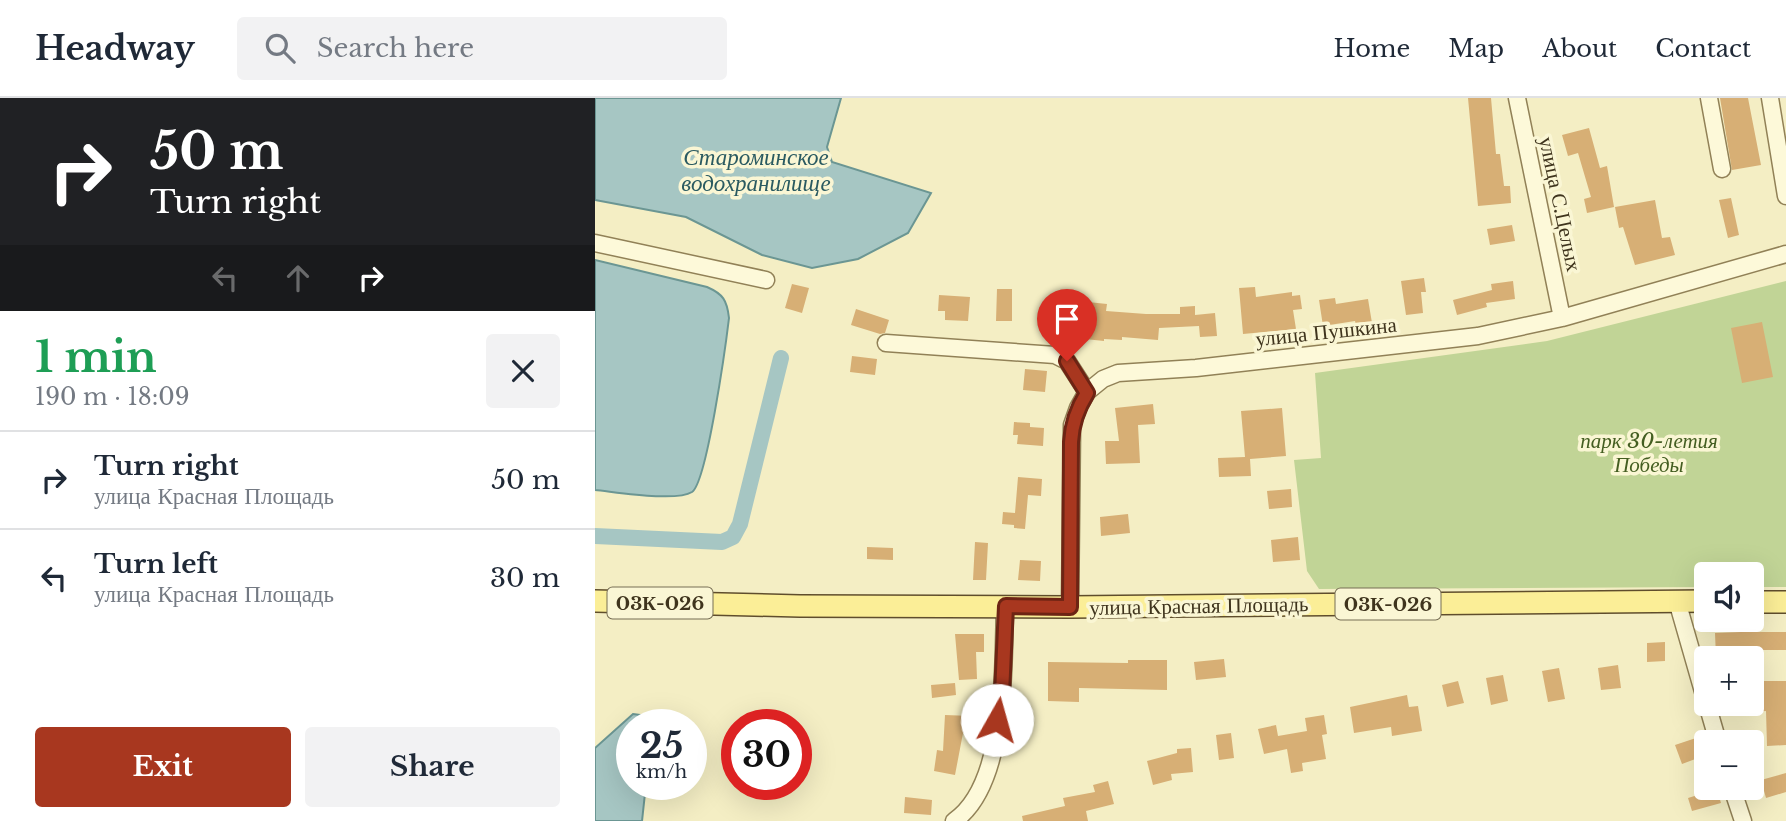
<!DOCTYPE html>
<meta charset="utf-8">
<style>
:root{--surface:#fff;--page:#f2f2f3;--text:#1f2937;--muted:#747a83;--line:#e0e1e3;--accent:#a8371f}
body{margin:0;font-family:"Libre Baskerville",serif;background:var(--page);color:var(--text);height:100vh;display:flex;flex-direction:column;font-size:26px;white-space:nowrap}
*{box-sizing:border-box;margin:0}
p{font-size:23px;color:var(--muted)}
.icon{flex:none;width:38px;height:38px;fill:none;stroke:currentColor;stroke-width:2;stroke-linecap:round;stroke-linejoin:round}
.map{position:relative;flex:1;overflow:hidden}
.sheet{display:flex;flex-direction:column;background:var(--surface);width:595px}
.sheet>*{flex:none}
.hud{background:#202124;color:#fff;overflow:hidden}
.tools{position:absolute;left:1099px;top:464px;display:grid;gap:14px}
.tools a{display:grid;place-items:center;width:70px;height:70px;border-radius:7px;background:var(--surface);box-shadow:0 7px 28px #0002;font-size:35px}
.speed{position:absolute;left:21px;top:611px;display:flex;gap:14px;font-size:35px;font-weight:700;text-align:center}
.speed>*{display:grid;place-content:center;width:91px;height:91px;border-radius:50%;background:var(--surface);box-shadow:0 7px 28px #0002;line-height:1}
.speed small{font-size:18px;font-weight:400}
.speed .limit{border:10px solid #d22;background:#fff;color:#111}
.pin{position:absolute;display:grid;place-items:center;width:60px;height:60px;color:#fff;margin:-72px -30px;border-radius:50% 50% 50% 0;rotate:-45deg;box-shadow:0 0 7px #0007}
.pin .icon{rotate:45deg}
.me{position:absolute;width:77px;margin:-38px;rotate:7deg;stroke-linejoin:round;filter:drop-shadow(0 0 5px #0008)}
.turn{display:flex;align-items:center;gap:24px;height:147px;padding:0 35px;font-size:32px}
.turn .icon{width:91px;height:91px;stroke-width:2.5}
.turn b{display:block;font-size:49px;line-height:60px}
.lanes{display:flex;align-items:center;height:66px;padding:0 35px;background:#0003;justify-content:center;gap:35px;direction:ltr}
.lanes .off{opacity:.35}
.round{display:grid;place-items:center;flex:none;width:74px;height:74px;border-radius:7px;background:var(--page)}
.headline{display:flex;align-items:center;justify-content:space-between;height:119px;padding:0 35px}
h1{font-size:42px;font-weight:800;line-height:52px;color:#1e9e55}
.button{display:flex;gap:14px;margin-top:auto;padding:14px 35px}
.button a{flex:1;height:80px;border-radius:7px;background:var(--accent);color:#fff;font-size:28px;font-weight:800;line-height:80px;text-align:center}
.button a+a{background:var(--page);color:var(--text)}
ul{padding:0;list-style:none}
li{display:flex;align-items:center;gap:21px;height:98px;padding:0 35px;border-top:2px solid var(--line)}
li div{flex:1}
li b{display:block;font-size:26px}
li em{font-style:normal}
header{display:flex;align-items:center;gap:42px;box-sizing:border-box;height:98px;padding:0 35px;background:var(--surface);border-bottom:2px solid var(--line)}
header strong{font-size:33px}
nav{display:flex;gap:38px;margin-inline-start:auto;font-size:24px}
.search{width:490px;height:63px;background:var(--page);display:flex;align-items:center;gap:18px;box-sizing:border-box;padding:0 24px;border-radius:7px;color:var(--muted);font-size:26px}
main{display:flex;flex:1;min-height:0}
.map>svg:first-child{display:block}
.green{fill:#c1d496}
.water{fill:#a6c6c3;stroke:#6b9693;stroke-width:2}
.lines{fill:none;stroke-linecap:round;stroke-linejoin:round}
.canal{stroke:#a6c6c3;stroke-width:16}
.building{fill:#d7af75}
.minor-casing{stroke:#918157;stroke-width:19}
.major-casing{stroke:#5f4d2c;stroke-width:24}
.minor{stroke:#fdf9d9;stroke-width:16}
.major{stroke:#fbee97;stroke-width:21}
.route-casing{stroke:#6d2414;stroke-width:18}
.route{stroke:#a8371f;stroke-width:12}
.labels{text-anchor:middle;dominant-baseline:central;stroke-width:7;stroke-linejoin:round;paint-order:stroke}
.shield{fill:#faf6d4;stroke:#776e54;stroke-width:2}
.shield-label{font-size:19px;font-weight:bold;fill:#3f341d}
.street-label{font-size:21px;fill:#3f341d;stroke:#faf6d4}
.park-label{font-size:21px;font-style:italic;fill:#445e21;stroke:#faf6d4}
.water-label{font-size:23px;font-style:italic;fill:#2a5a61;stroke:#faf6d4}
</style>
<header>
<strong>Headway</strong>
<div class="search"><svg class="icon" aria-label="search" viewBox="0 0 24 24"><circle cx="10" cy="10" r="6"/><path d="M15 15l6 6"/></svg>Search here</div>
<nav><a>Home</a><a>Map</a><a>About</a><a>Contact</a></nav>
</header>
<main>
<section class="sheet">
<div class="hud">
<div class="turn"><svg class="icon" aria-label="right" viewBox="0 0 24 24"><path d="M7 20v-9h11M14 6l5 5-5 5"/></svg><div><b>50 m</b>Turn right</div></div>
<div class="lanes"><svg class="icon off" aria-label="left" viewBox="0 0 24 24"><path d="M17 20v-9H6M10 6l-5 5 5 5"/></svg><svg class="icon off" aria-label="ahead" viewBox="0 0 24 24"><path d="M12 20V5M6 11l6-6 6 6"/></svg><svg class="icon" aria-label="right" viewBox="0 0 24 24"><path d="M7 20v-9h11M14 6l5 5-5 5"/></svg></div>
</div>
<div class="headline"><div><h1>1 min</h1><p>190 m · 18:09</p></div><a class="round"><svg class="icon" aria-label="close" viewBox="0 0 24 24"><path d="M6 6l12 12M18 6L6 18"/></svg></a></div>
<ul>
<li><svg class="icon" aria-label="right" viewBox="0 0 24 24"><path d="M7 20v-9h11M14 6l5 5-5 5"/></svg><div><b>Turn right</b><p>улица Красная Площадь</p></div><em>50 m</em></li>
<li><svg class="icon" aria-label="left" viewBox="0 0 24 24"><path d="M17 20v-9H6M10 6l-5 5 5 5"/></svg><div><b>Turn left</b><p>улица Красная Площадь</p></div><em>30 m</em></li>
</ul>
<div class="button"><a>Exit</a><a>Share</a></div>
</section>
<div class="map">
<svg width="1191" height="723" viewBox="0 0 1191 723">
<rect width="100%" height="100%" fill="#f4eec4"/>
<path class="green" d="M 1191,183 L 1191,489 L 1157,489 L 1157,476 L 1111,476 L 1111,489 L 724,491 L 712,473 L 699,362 L 726,360 L 720,275 L 952,243 Z"/>
<path class="water" d="M 0,0 L 246,0 L 232,49 L 237,64 L 336,95 L 313,135 L 263,161 L 217,170 L 167,157 L 91,119 L 0,102 Z
M 0,162 L 112,189 C 128,196 132,202 134,220 C 131,245 112,384 97,394 C 81,404 21,394 0,392 Z
M 38,616 L 45,617 L 52,622 L 52,626 L 37,626 L 37,686 L 51,686 L 47,723 L 0,723 L 0,650 Z"/>
<g class="lines">
<path class="canal" d="M 0,438 L 127,444 L 138,439 L 145,426 L 186,260"/>
</g>
<path class="building" d="M 873,0 L 896,0 L 901,56 L 905,56 L 909,88 L 915,88 L 916,105 L 883,108 Z
M 1125,0 L 1153,0 L 1166,67 L 1137,72 Z
M 994,30 L 1005,70 L 1012,68 L 1019,109 L 992,115 L 989,101 L 996,99 L 983,55 L 973,58 L 967,37 Z
M 1136,100 L 1144,137 L 1133,140 L 1124,102 Z
M 1060,102 L 1067,140 L 1075,139 L 1080,157 L 1040,167 L 1028,129 L 1024,130 L 1020,109 Z
M 917,127 L 920,143 L 895,147 L 892,131 Z
M 829,180 L 831,194 L 826,194 L 828,215 L 811,217 L 806,183 Z
M 918,183 L 920,201 L 891,205 L 892,209 L 862,217 L 858,202 L 897,192 L 896,186 Z
M 197,186 L 214,190 L 207,215 L 190,210 Z
M 660,189 L 661,199 L 697,194 L 697,198 L 705,197 L 707,211 L 698,212 L 701,231 L 648,236 L 644,190 Z
M 402,191 L 417,191 L 417,223 L 401,223 Z
M 344,197 L 375,199 L 373,223 L 350,222 L 350,213 L 343,213 Z
M 740,200 L 741,206 L 773,201 L 777,225 L 761,227 L 760,223 L 728,228 L 724,202 Z
M 493,204 L 512,206 L 511,213 L 551,216 L 585,216 L 585,209 L 600,208 L 600,217 L 620,215 L 622,238 L 605,239 L 604,228 L 564,230 L 563,242 L 527,239 L 527,242 L 509,241 L 509,243 L 490,241 L 491,233 L 461,234 L 461,211 L 493,210 Z
M 261,211 L 294,222 L 290,235 L 285,236 L 256,227 Z
M 1167,224 L 1178,279 L 1147,285 L 1136,230 Z
M 257,258 L 282,261 L 280,277 L 255,274 Z
M 430,271 L 452,273 L 450,294 L 428,292 Z
M 558,306 L 560,326 L 543,327 L 545,365 L 511,366 L 510,343 L 524,343 L 520,310 Z
M 687,310 L 691,358 L 655,361 L 656,378 L 624,379 L 623,360 L 650,359 L 646,313 Z
M 419,324 L 435,325 L 435,329 L 449,330 L 448,348 L 422,346 L 423,337 L 418,337 Z
M 423,379 L 447,381 L 446,398 L 433,397 L 430,431 L 419,430 L 419,427 L 407,426 L 408,414 L 420,415 Z
M 696,391 L 697,409 L 674,411 L 672,393 Z
M 533,416 L 535,435 L 506,438 L 505,419 Z
M 703,439 L 705,462 L 678,464 L 676,442 Z
M 380,444 L 393,445 L 391,482 L 378,482 Z
M 272,449 L 298,450 L 298,462 L 272,461 Z
M 425,462 L 446,463 L 445,483 L 423,482 Z
M 1146,534 L 1191,534 L 1191,552 L 1157,552 L 1158,560 L 1121,560 L 1120,535 Z
M 360,536 L 389,536 L 389,554 L 381,554 L 382,581 L 364,582 Z
M 1070,544 L 1070,563 L 1052,564 L 1052,545 Z
M 629,561 L 631,579 L 601,582 L 599,564 Z
M 533,562 L 572,562 L 572,592 L 484,590 L 484,604 L 453,603 L 453,564 L 533,565 Z
M 1023,567 L 1026,590 L 1006,592 L 1003,570 Z
M 964,570 L 970,601 L 953,604 L 947,573 Z
M 908,577 L 913,603 L 896,607 L 891,580 Z
M 863,583 L 869,605 L 852,609 L 847,587 Z
M 1157,583 L 1191,583 L 1191,647 L 1172,648 L 1171,613 L 1157,614 Z
M 360,585 L 361,597 L 337,600 L 336,587 Z
M 812,597 L 814,609 L 823,608 L 827,633 L 797,638 L 796,629 L 759,635 L 755,609 Z
M 350,617 L 376,618 L 374,636 L 368,635 L 360,677 L 339,673 L 342,652 L 348,653 Z
M 729,617 L 732,636 L 727,637 L 731,661 L 707,665 L 708,673 L 696,675 L 692,651 L 669,656 L 663,631 L 681,627 L 683,638 L 712,633 L 710,620 Z
M 636,635 L 639,660 L 624,662 L 621,637 Z
M 1107,638 L 1111,657 L 1087,666 L 1080,647 Z
M 596,650 L 598,674 L 576,676 L 577,682 L 558,687 L 552,663 L 582,655 L 582,651 Z
M 1191,675 L 1191,694 L 1171,700 L 1166,682 Z
M 513,683 L 519,706 L 491,713 L 493,723 L 428,723 L 427,718 L 470,708 L 468,700 L 500,694 L 498,687 Z
M 1122,691 L 1126,705 L 1097,713 L 1093,700 Z
M 310,699 L 337,702 L 336,717 L 309,715 Z"/>
<g class="lines">
<defs>
<path id="minor" d="M 922,0 L 967,220
M 1114,0 L 1127,71
M 1175,0 L 1191,98
M 0,145 L 171,182
M 291,245 L 460,257 L 472,263 L 492,294
M 1082,503 L 1111,604
M 475,509 L 477,327 L 483,310 L 492,294 L 508,281 L 523,275 L 601,270 L 883,238 L 967,220 L 1191,156
M 1112,606 L 1123,644
M 1137,690 L 1148,723
M 359,723 C 412,687 408,567 410,508"/>
<path id="major" d="M 0,503 L 205,508 L 475,509 L 1111,503
M 1157,504 L 1191,504"/>
</defs>
<use href="#minor" class="minor-casing"/>
<use href="#major" class="major-casing"/>
<use href="#minor" class="minor"/>
<use href="#major" class="major"/>
</g>
<g class="lines">
<defs>
<path id="route" d="M 402,622 L 407,596 L 411,508 L 475,509 L 476,344 C 477,325 482,311 492,295 L 472,263"/>
</defs>
<use href="#route" class="route-casing"/>
<use href="#route" class="route"/>
</g>
<g class="labels">
<g class="shield">
<rect x="12.5" y="489.5" width="105" height="31" rx="5"/>
<rect x="740.5" y="490.5" width="105" height="31" rx="5"/>
</g>
<g class="shield-label">
<text x="65" y="505">03К-026</text>
<text x="793" y="506">03К-026</text>
</g>
<g class="street-label">
<text transform="translate(965 106) rotate(78)">улица С.Целых</text>
<text transform="translate(731 234) rotate(-6)">улица Пушкина</text>
<text transform="translate(604 508) rotate(-1)">улица Красная Площадь</text>
</g>
<g class="park-label">
<text x="1054" y="343">парк 30-летия<tspan x="1054" dy="24">Победы</tspan></text>
</g>
<g class="water-label">
<text x="161" y="59">Староминское<tspan x="161" dy="26">водохранилище</tspan></text>
</g>
</g>
</svg>
<div class="tools">
<a><svg class="icon" aria-label="sound" viewBox="0 0 24 24"><path d="M4 9h4l5-4v14l-5-4H4zM17 9q2 3 0 6"/></svg></a>
<a>+</a>
<a>−</a>
</div>
<div class="speed"><div>25<small>km/h</small></div><div class="limit">30</div></div>
<div class="pin" style="left:472px;top:263px;background:#d93025"><svg class="icon" aria-label="arrive" viewBox="0 0 24 24"><path d="M6 21V4h12l-3 4 3 4H6"/></svg></div>
<svg class="me" style="left:402px;top:622px" viewBox="-20 -20 40 40"><circle r="19" fill="#fff"/><path d="M0-13L10 11 0 6-10 11z" fill="#a8371f"/></svg>
</div>
</main>
